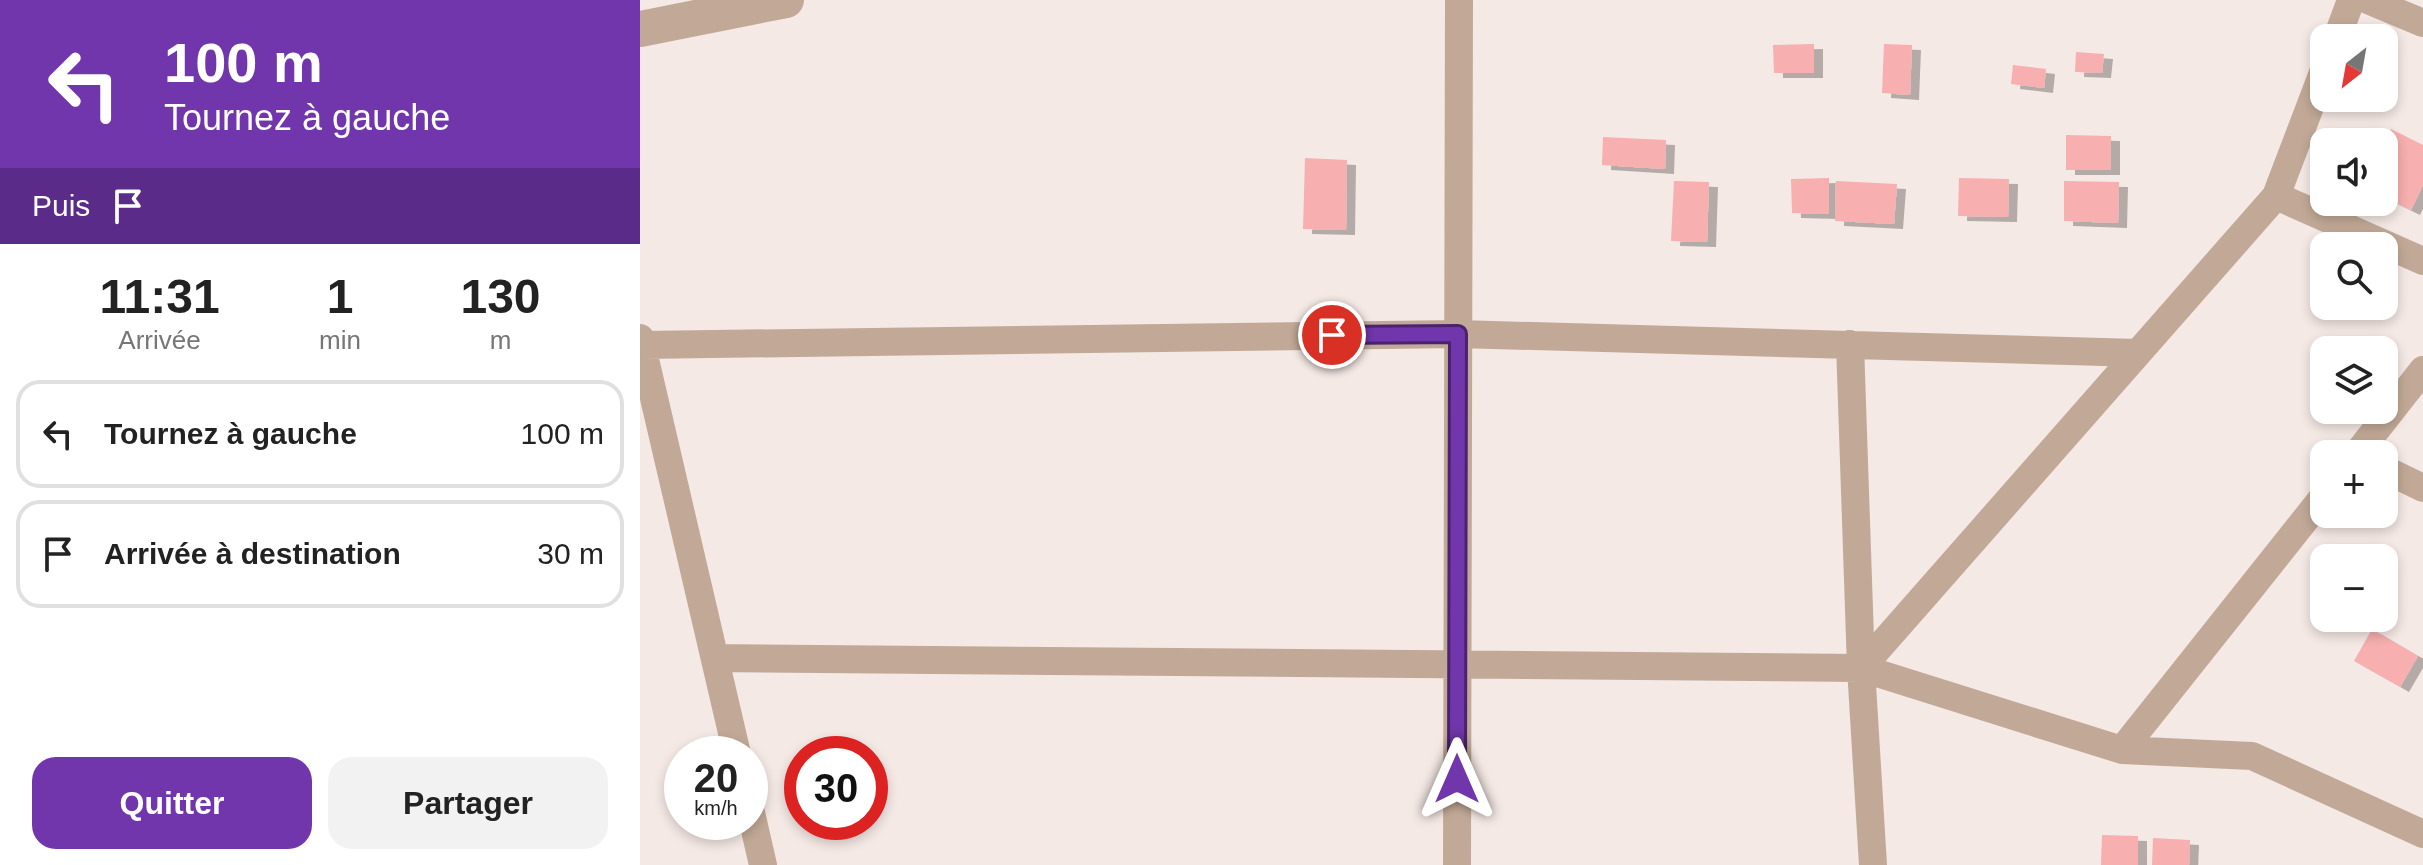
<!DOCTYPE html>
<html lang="fr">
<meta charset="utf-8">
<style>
:root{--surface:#fff;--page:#f2f2f2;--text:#222;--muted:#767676;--line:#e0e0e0;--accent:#7136ab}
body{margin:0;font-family:Arial,sans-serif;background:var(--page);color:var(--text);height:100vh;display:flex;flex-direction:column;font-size:30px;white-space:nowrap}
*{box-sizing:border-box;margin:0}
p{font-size:26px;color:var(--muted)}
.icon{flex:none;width:44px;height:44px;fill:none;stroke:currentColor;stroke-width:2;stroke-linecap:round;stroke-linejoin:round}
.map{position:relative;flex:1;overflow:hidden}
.sheet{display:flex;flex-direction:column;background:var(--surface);width:640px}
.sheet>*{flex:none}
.guide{background:#7136ab;color:#fff;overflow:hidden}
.needle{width:52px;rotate:211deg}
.tools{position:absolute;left:1670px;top:24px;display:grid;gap:16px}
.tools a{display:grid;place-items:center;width:88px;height:88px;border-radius:16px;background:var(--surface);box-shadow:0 4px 12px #0003;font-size:40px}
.speed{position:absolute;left:24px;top:736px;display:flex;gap:16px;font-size:40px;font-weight:700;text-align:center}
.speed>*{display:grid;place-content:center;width:104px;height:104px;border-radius:50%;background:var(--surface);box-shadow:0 4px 12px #0003;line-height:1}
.speed small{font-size:20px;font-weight:400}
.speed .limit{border:12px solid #d22;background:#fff;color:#111}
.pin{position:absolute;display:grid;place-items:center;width:68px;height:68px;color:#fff;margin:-34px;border:4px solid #fff;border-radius:50%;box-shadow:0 2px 8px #0007}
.me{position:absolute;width:88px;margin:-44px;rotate:0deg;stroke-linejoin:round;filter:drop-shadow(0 0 6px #0008)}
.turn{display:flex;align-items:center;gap:28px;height:168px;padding:0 32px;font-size:36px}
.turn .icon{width:104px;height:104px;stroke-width:2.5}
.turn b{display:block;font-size:56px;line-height:68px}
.then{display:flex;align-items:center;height:76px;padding:0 32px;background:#0003;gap:16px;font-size:30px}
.eta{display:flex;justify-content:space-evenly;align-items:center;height:136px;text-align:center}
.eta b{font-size:48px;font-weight:700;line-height:56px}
.primary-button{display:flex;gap:16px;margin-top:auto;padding:16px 32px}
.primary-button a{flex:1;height:92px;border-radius:24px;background:var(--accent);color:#fff;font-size:32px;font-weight:700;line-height:92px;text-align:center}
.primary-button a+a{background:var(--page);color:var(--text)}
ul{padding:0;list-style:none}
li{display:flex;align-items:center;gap:24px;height:108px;margin:0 16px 12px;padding:0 16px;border:4px solid var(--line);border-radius:24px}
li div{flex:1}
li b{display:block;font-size:30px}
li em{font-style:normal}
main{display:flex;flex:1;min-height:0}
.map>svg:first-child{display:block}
.building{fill:#f7afaf;filter:url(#shadow)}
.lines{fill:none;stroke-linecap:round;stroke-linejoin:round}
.minor{stroke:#c2a997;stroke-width:28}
.tertiary{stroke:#c2a997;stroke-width:36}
.route-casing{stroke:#49236f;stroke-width:20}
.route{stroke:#7136ab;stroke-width:14}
</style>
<main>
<section class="sheet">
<div class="guide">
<div class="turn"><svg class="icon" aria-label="left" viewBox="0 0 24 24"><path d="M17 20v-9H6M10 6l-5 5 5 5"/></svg><div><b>100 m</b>Tournez à gauche</div></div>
<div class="then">Puis<svg class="icon" aria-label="arrive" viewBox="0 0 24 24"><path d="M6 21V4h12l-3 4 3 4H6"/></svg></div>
</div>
<div class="eta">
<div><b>11:31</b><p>Arrivée</p></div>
<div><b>1</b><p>min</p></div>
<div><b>130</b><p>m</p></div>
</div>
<ul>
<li><svg class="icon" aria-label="left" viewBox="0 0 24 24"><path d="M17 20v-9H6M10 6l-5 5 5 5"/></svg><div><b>Tournez à gauche</b></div><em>100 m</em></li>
<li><svg class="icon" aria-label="arrive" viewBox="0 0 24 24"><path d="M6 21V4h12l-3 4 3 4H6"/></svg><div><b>Arrivée à destination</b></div><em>30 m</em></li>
</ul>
<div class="primary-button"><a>Quitter</a><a>Partager</a></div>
</section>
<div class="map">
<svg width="1783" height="865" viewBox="0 0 1783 865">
<defs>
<filter id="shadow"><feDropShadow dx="9" dy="5" stdDeviation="0" flood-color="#0004"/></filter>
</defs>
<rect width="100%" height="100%" fill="#f5e9e5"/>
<path class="building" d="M 1174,44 L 1174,73 L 1134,73 L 1133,45 Z
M 1244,44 L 1272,45 L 1270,95 L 1242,93 Z
M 1436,52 L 1464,54 L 1462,73 L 1435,72 Z
M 1373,65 L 1406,69 L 1404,88 L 1371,84 Z
M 1751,129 L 1783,145 L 1783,185 L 1771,210 L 1744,197 L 1744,144 Z
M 1426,135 L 1471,136 L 1471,170 L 1426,170 Z
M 963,137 L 1026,140 L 1025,169 L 962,165 Z
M 665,158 L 707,160 L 706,230 L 663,229 Z
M 1189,178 L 1189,214 L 1152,213 L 1151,179 Z
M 1319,178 L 1369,179 L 1368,217 L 1318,216 Z
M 1034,181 L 1069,182 L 1067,242 L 1031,241 Z
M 1196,181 L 1257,184 L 1254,224 L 1195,221 Z
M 1424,181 L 1479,182 L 1478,223 L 1424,221 Z
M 1732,629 L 1778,656 L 1760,687 L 1714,661 Z
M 1462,835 L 1498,836 L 1498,865 L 1461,865 Z
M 1513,838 L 1550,840 L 1549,865 L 1512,865 Z"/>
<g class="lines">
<path class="minor" d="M 1728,0 L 1783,23
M 1697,38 L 1711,0
M 1636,196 L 1783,261
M 0,338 L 97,754
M 1210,344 L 1221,668 L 1233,865
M 2,345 L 818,334 L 1498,353
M 1717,454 L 1783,370
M 1744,469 L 1783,488
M 75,658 L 1221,668 L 1482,750 L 1612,756 L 1783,834
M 1221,668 L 1636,196 L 1684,70
M 1482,750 L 1684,496
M 110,808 L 123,865
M 817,865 L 819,0"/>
<path class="tertiary" d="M 0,29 L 146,0"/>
</g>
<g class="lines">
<defs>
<path id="route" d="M 692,335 L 818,334 L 817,779"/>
</defs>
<use href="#route" class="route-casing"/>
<use href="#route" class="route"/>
</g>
</svg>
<div class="tools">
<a><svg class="needle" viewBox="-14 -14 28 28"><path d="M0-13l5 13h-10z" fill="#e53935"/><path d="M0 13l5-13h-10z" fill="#767676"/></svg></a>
<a><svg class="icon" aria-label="sound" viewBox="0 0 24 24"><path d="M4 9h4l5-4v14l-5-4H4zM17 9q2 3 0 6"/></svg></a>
<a><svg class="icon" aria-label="search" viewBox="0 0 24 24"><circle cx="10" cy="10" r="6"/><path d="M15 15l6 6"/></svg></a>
<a><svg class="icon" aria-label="layers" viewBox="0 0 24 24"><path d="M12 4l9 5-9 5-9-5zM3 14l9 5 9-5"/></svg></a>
<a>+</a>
<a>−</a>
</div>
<div class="speed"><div>20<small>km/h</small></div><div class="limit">30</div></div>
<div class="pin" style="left:692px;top:335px;background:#d93025"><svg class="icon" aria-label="arrive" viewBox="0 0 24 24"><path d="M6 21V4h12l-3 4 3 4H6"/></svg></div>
<svg class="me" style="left:817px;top:779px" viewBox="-20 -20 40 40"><path d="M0-17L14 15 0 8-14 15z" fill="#7136ab" stroke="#fff" stroke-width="4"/></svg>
</div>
</main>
